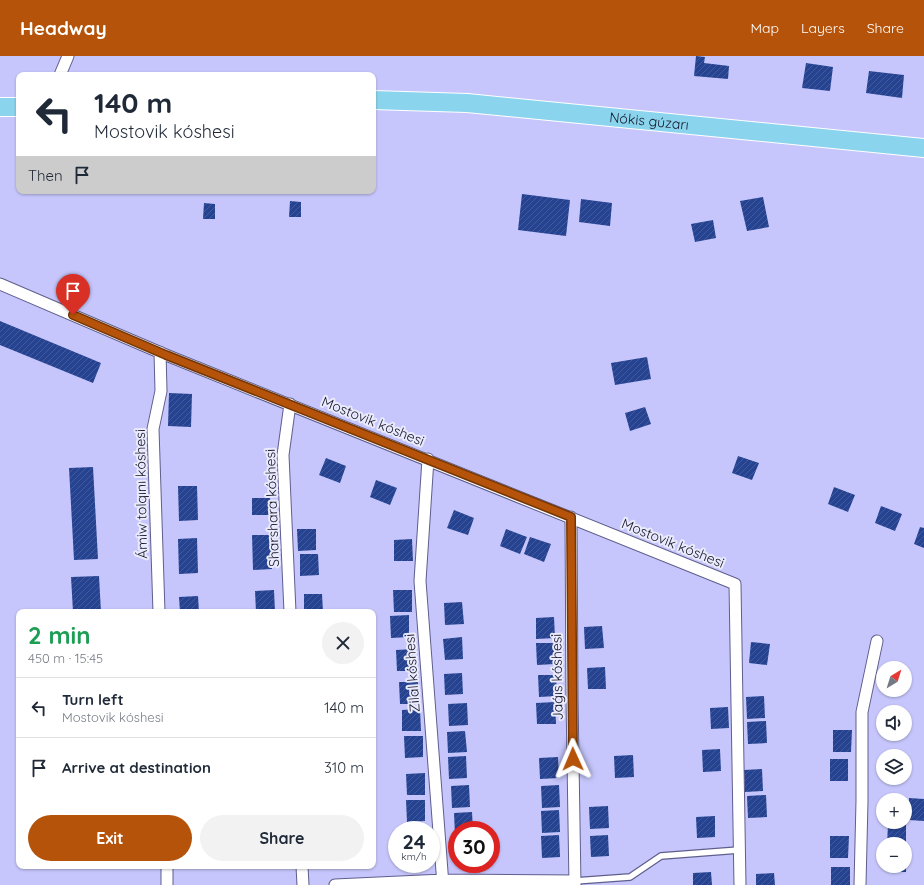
<!DOCTYPE html>
<meta charset="utf-8">
<style>
:root{--surface:#fff;--page:#f2f2f3;--text:#1f2937;--muted:#747a83;--line:#e0e1e3;--accent:#b45309}
body{margin:0;font-family:Quicksand,sans-serif;background:var(--page);color:var(--text);height:100vh;display:flex;flex-direction:column;font-size:15px;white-space:nowrap}
*{box-sizing:border-box;margin:0}
p{font-size:13px;color:var(--muted)}
.icon{flex:none;width:22px;height:22px;fill:none;stroke:currentColor;stroke-width:2;stroke-linecap:round;stroke-linejoin:round}
.map{position:relative;flex:1;overflow:hidden}
.drawer{position:absolute;left:16px;top:553px;width:360px;height:260px;display:flex;flex-direction:column;background:var(--surface);border-radius:8px;box-shadow:0 1px 3px #0004}
.drawer>*{flex:none}
.guide{position:absolute;left:16px;top:16px;width:360px;height:122px;border-radius:8px;box-shadow:0 1px 3px #0004;background:#fff;color:var(--text);overflow:hidden}
.needle{width:26px;rotate:38deg}
.fabs{position:absolute;left:876px;top:605px;display:grid;gap:8px}
.fabs a{display:grid;place-items:center;width:36px;height:36px;border-radius:50%;background:var(--surface);box-shadow:0 1px 3px #0004;font-size:20px}
.speed{position:absolute;left:388px;top:765px;display:flex;gap:8px;font-size:20px;font-weight:700;text-align:center}
.speed>*{display:grid;place-content:center;width:52px;height:52px;border-radius:50%;background:var(--surface);box-shadow:0 1px 3px #0004;line-height:1}
.speed small{font-size:10px;font-weight:400}
.speed .limit{border:6px solid #d22;background:#fff;color:#111}
.pin{position:absolute;display:grid;place-items:center;width:34px;height:34px;color:#fff;margin:-41px -17px;border-radius:50% 50% 50% 0;rotate:-45deg;box-shadow:0 0 4px #0007}
.pin .icon{rotate:45deg}
.me{position:absolute;width:44px;margin:-22px;rotate:359deg;stroke-linejoin:round;filter:drop-shadow(0 0 3px #0008)}
.turn{display:flex;align-items:center;gap:14px;height:84px;padding:0 12px;font-size:18px}
.turn .icon{width:52px;height:52px;stroke-width:2.5}
.turn b{display:block;font-size:28px;line-height:34px}
.then{display:flex;align-items:center;height:38px;padding:0 12px;background:#0003;gap:8px;font-size:15px}
.round{display:grid;place-items:center;flex:none;width:42px;height:42px;border-radius:21px;background:var(--page)}
.headline{display:flex;align-items:center;justify-content:space-between;height:68px;padding:0 12px}
h1{font-size:24px;font-weight:700;line-height:30px;color:#1e9e55}
.cta{display:flex;gap:8px;margin-top:auto;padding:8px 12px}
.cta a{flex:1;height:46px;border-radius:24px;background:var(--accent);color:#fff;font-size:16px;font-weight:700;line-height:46px;text-align:center}
.cta a+a{background:var(--page);color:var(--text)}
ul{padding:0;list-style:none}
li{display:flex;align-items:center;gap:12px;height:60px;padding:0 12px;border-top:1px solid var(--line)}
li div{flex:1}
li b{display:block;font-size:15px}
li em{font-style:normal}
header{display:flex;align-items:center;gap:24px;box-sizing:border-box;height:56px;padding:0 20px;background:var(--accent);color:#fff}
header strong{font-size:19px}
nav{display:flex;gap:22px;margin-inline-start:auto;font-size:14px}
.map>svg:first-child{display:block}
.building{fill:url(#building-hatch)}
.lines{fill:none;stroke-linecap:round;stroke-linejoin:round}
.service-casing{stroke:#5f5e8d;stroke-width:8}
.minor-casing{stroke:#5f5e8d;stroke-width:13}
.primary-casing{stroke:#fff;stroke-width:20}
.service{stroke:#fff;stroke-width:5.5}
.minor{stroke:#fff;stroke-width:11}
.primary{stroke:#8ad4ed;stroke-width:18}
.route-casing{stroke:#753606;stroke-width:10}
.route{stroke:#b45309;stroke-width:7}
.labels{text-anchor:middle;dominant-baseline:central;stroke-width:4;stroke-linejoin:round;paint-order:stroke}
.street-label{font-size:14px;fill:#161528;stroke:#eaebfc}
</style>
<header>
<strong>Headway</strong>
<nav><a>Map</a><a>Layers</a><a>Share</a></nav>
</header>
<div class="map">
<svg width="924" height="829" viewBox="0 0 924 829">
<defs>
<pattern id="building-hatch" width="6" height="6" patternUnits="userSpaceOnUse"><rect width="6" height="6" fill="#254391"/><path d="M-1 1l2-2M0 6l6-6M5 7l2-2" fill="none" stroke="#435b9a"/></pattern>
</defs>
<rect width="100%" height="100%" fill="#c6c6fc"/>
<path class="building" d="M 696,0 L 705,1 L 704,7 L 729,10 L 728,23 L 694,20 Z
M 806,7 L 833,11 L 830,35 L 802,32 Z
M 869,15 L 904,19 L 902,42 L 866,37 Z
M 522,138 L 570,144 L 566,180 L 518,174 Z
M 763,141 L 769,171 L 747,175 L 740,145 Z
M 581,143 L 612,147 L 610,170 L 579,166 Z
M 290,145 L 301,146 L 301,161 L 289,161 Z
M 204,147 L 215,148 L 215,163 L 203,163 Z
M 713,164 L 716,182 L 695,186 L 691,168 Z
M 0,265 L 101,307 L 93,327 L 0,289 Z
M 647,301 L 651,323 L 615,329 L 611,307 Z
M 169,337 L 192,338 L 191,371 L 168,370 Z
M 645,351 L 651,368 L 630,375 L 625,357 Z
M 738,400 L 759,407 L 752,424 L 732,417 Z
M 326,402 L 346,410 L 340,427 L 319,419 Z
M 93,411 L 98,503 L 74,504 L 69,412 Z
M 376,424 L 397,432 L 390,449 L 370,441 Z
M 178,430 L 197,430 L 198,464 L 179,465 Z
M 834,431 L 855,439 L 848,456 L 828,448 Z
M 252,442 L 270,442 L 271,459 L 252,459 Z
M 881,450 L 902,458 L 895,475 L 875,467 Z
M 454,454 L 474,462 L 468,479 L 447,472 Z
M 920,471 L 924,472 L 924,492 L 914,488 Z
M 297,473 L 316,473 L 316,494 L 298,495 Z
M 506,473 L 527,481 L 520,498 L 500,490 Z
M 252,479 L 271,479 L 272,513 L 253,514 Z
M 530,481 L 551,488 L 544,506 L 524,498 Z
M 197,482 L 198,517 L 179,518 L 178,483 Z
M 412,483 L 413,505 L 394,505 L 394,484 Z
M 300,498 L 318,498 L 319,519 L 300,520 Z
M 99,520 L 101,556 L 73,556 L 71,521 Z
M 274,534 L 275,556 L 256,556 L 255,535 Z
M 393,534 L 412,534 L 412,556 L 394,556 Z
M 304,538 L 322,538 L 323,556 L 304,556 Z
M 198,540 L 199,556 L 180,556 L 179,541 Z
M 462,546 L 464,568 L 445,569 L 444,547 Z
M 409,559 L 409,581 L 391,582 L 390,560 Z
M 554,561 L 555,582 L 536,583 L 536,562 Z
M 602,570 L 604,592 L 585,593 L 584,571 Z
M 462,581 L 463,603 L 445,604 L 443,583 Z
M 751,586 L 770,588 L 767,609 L 749,607 Z
M 536,587 L 554,587 L 555,608 L 537,609 Z
M 415,593 L 415,615 L 397,615 L 396,594 Z
M 605,611 L 606,633 L 588,633 L 587,612 Z
M 462,617 L 463,638 L 445,639 L 444,618 Z
M 538,619 L 556,619 L 557,640 L 539,641 Z
M 399,626 L 418,626 L 418,648 L 400,648 Z
M 764,640 L 765,662 L 747,663 L 746,641 Z
M 555,646 L 556,668 L 537,668 L 536,647 Z
M 467,647 L 468,669 L 449,670 L 448,648 Z
M 728,651 L 729,672 L 711,673 L 710,652 Z
M 420,653 L 421,675 L 402,675 L 402,654 Z
M 766,665 L 767,687 L 748,688 L 747,666 Z
M 833,674 L 852,674 L 851,696 L 833,696 Z
M 465,675 L 467,696 L 448,697 L 447,676 Z
M 404,680 L 423,680 L 423,701 L 405,702 Z
M 720,693 L 721,715 L 703,716 L 702,694 Z
M 633,699 L 634,721 L 615,722 L 614,700 Z
M 466,700 L 467,722 L 449,723 L 448,701 Z
M 558,701 L 559,722 L 540,723 L 539,702 Z
M 830,703 L 848,703 L 848,725 L 830,725 Z
M 762,713 L 763,735 L 745,736 L 744,714 Z
M 425,717 L 425,739 L 407,739 L 406,718 Z
M 469,729 L 470,751 L 452,752 L 451,730 Z
M 559,729 L 560,751 L 542,752 L 541,730 Z
M 766,739 L 767,761 L 748,762 L 747,740 Z
M 909,742 L 924,743 L 924,765 L 909,764 Z
M 406,744 L 425,744 L 425,765 L 407,766 Z
M 608,750 L 609,772 L 590,773 L 589,751 Z
M 559,754 L 560,776 L 542,777 L 541,755 Z
M 472,756 L 473,774 L 457,774 L 457,779 L 455,779 L 454,757 Z
M 715,760 L 715,781 L 697,782 L 696,761 Z
M 888,769 L 906,769 L 906,788 L 887,788 Z
M 559,779 L 560,801 L 542,802 L 541,780 Z
M 608,779 L 609,800 L 591,801 L 590,780 Z
M 830,780 L 849,780 L 848,802 L 830,802 Z
M 454,786 L 457,786 L 457,807 L 455,807 Z
M 887,810 L 906,810 L 906,816 L 887,816 Z
M 831,811 L 850,811 L 850,829 L 831,829 Z
M 711,816 L 712,829 L 693,829 L 693,817 Z
M 774,817 L 775,829 L 756,829 L 756,818 Z"/>
<g class="lines">
<defs>
<path id="service" d="M 575,825 L 630,821 L 661,800 L 739,794"/>
<path id="minor" d="M 60,19 L 68,0
M 0,228 L 166,299 L 735,528 L 740,829
M 290,348 L 283,399 L 290,556
M 428,403 L 420,525 L 443,829
M 571,461 L 572,642 L 575,829
M 159,556 L 153,373 L 161,335 L 160,296
M 167,810 L 167,829
M 302,810 L 303,829
M 335,829 L 443,824 L 575,825
M 860,829 L 862,745 L 862,656 L 877,585"/>
<g id="primary">
<path id="s1" d="M 373,44 L 467,47 L 924,92"/>
<path d="M 0,51 L 19,51"/>
</g>
</defs>
<use href="#service" class="service-casing"/>
<use href="#minor" class="minor-casing"/>
<use href="#primary" class="primary-casing"/>
<use href="#service" class="service"/>
<use href="#minor" class="minor"/>
<use href="#primary" class="primary"/>
</g>
<g class="lines">
<defs>
<path id="route" d="M 73,259 L 166,299 L 571,461 L 573,703"/>
</defs>
<use href="#route" class="route-casing"/>
<use href="#route" class="route"/>
</g>
<g class="labels">
<g class="street-label">
<text stroke="none"><textPath href="#s1" startOffset="277">Nókis gúzarı</textPath></text>
<text transform="translate(373 365) rotate(22)">Mostovik kóshesi</text>
<text transform="translate(141 438) rotate(-91)">Ámiw tolqını kóshesi</text>
<text transform="translate(272 452) rotate(-92)">Sharshara kóshesi</text>
<text transform="translate(673 487) rotate(22)">Mostovik kóshesi</text>
<text transform="translate(412 617) rotate(-94)">Zilal kóshesi</text>
<text transform="translate(557 621) rotate(-91)">Jaǵıs kóshesi</text>
</g>
</g>
</svg>
<div class="fabs">
<a><svg class="needle" viewBox="-14 -14 28 28"><path d="M0-13l5 13h-10z" fill="#e53935"/><path d="M0 13l5-13h-10z" fill="#747a83"/></svg></a>
<a><svg class="icon" aria-label="sound" viewBox="0 0 24 24"><path d="M4 9h4l5-4v14l-5-4H4zM17 9q2 3 0 6"/></svg></a>
<a><svg class="icon" aria-label="layers" viewBox="0 0 24 24"><path d="M12 4l9 5-9 5-9-5zM3 14l9 5 9-5"/></svg></a>
<a>+</a>
<a>−</a>
</div>
<div class="speed"><div>24<small>km/h</small></div><div class="limit">30</div></div>
<div class="pin" style="left:73px;top:259px;background:#d93025"><svg class="icon" aria-label="arrive" viewBox="0 0 24 24"><path d="M6 21V4h12l-3 4 3 4H6"/></svg></div>
<svg class="me" style="left:573px;top:703px" viewBox="-20 -20 40 40"><path d="M0-17L14 15 0 8-14 15z" fill="#b45309" stroke="#fff" stroke-width="4"/></svg>
<div class="guide">
<div class="turn"><svg class="icon" aria-label="left" viewBox="0 0 24 24"><path d="M17 20v-9H6M10 6l-5 5 5 5"/></svg><div><b>140 m</b>Mostovik kóshesi</div></div>
<div class="then">Then<svg class="icon" aria-label="arrive" viewBox="0 0 24 24"><path d="M6 21V4h12l-3 4 3 4H6"/></svg></div>
</div>
<section class="drawer">
<div class="headline"><div><h1>2 min</h1><p>450 m · 15:45</p></div><a class="round"><svg class="icon" aria-label="close" viewBox="0 0 24 24"><path d="M6 6l12 12M18 6L6 18"/></svg></a></div>
<ul>
<li><svg class="icon" aria-label="left" viewBox="0 0 24 24"><path d="M17 20v-9H6M10 6l-5 5 5 5"/></svg><div><b>Turn left</b><p>Mostovik kóshesi</p></div><em>140 m</em></li>
<li><svg class="icon" aria-label="arrive" viewBox="0 0 24 24"><path d="M6 21V4h12l-3 4 3 4H6"/></svg><div><b>Arrive at destination</b></div><em>310 m</em></li>
</ul>
<div class="cta"><a>Exit</a><a>Share</a></div>
</section>
</div>
